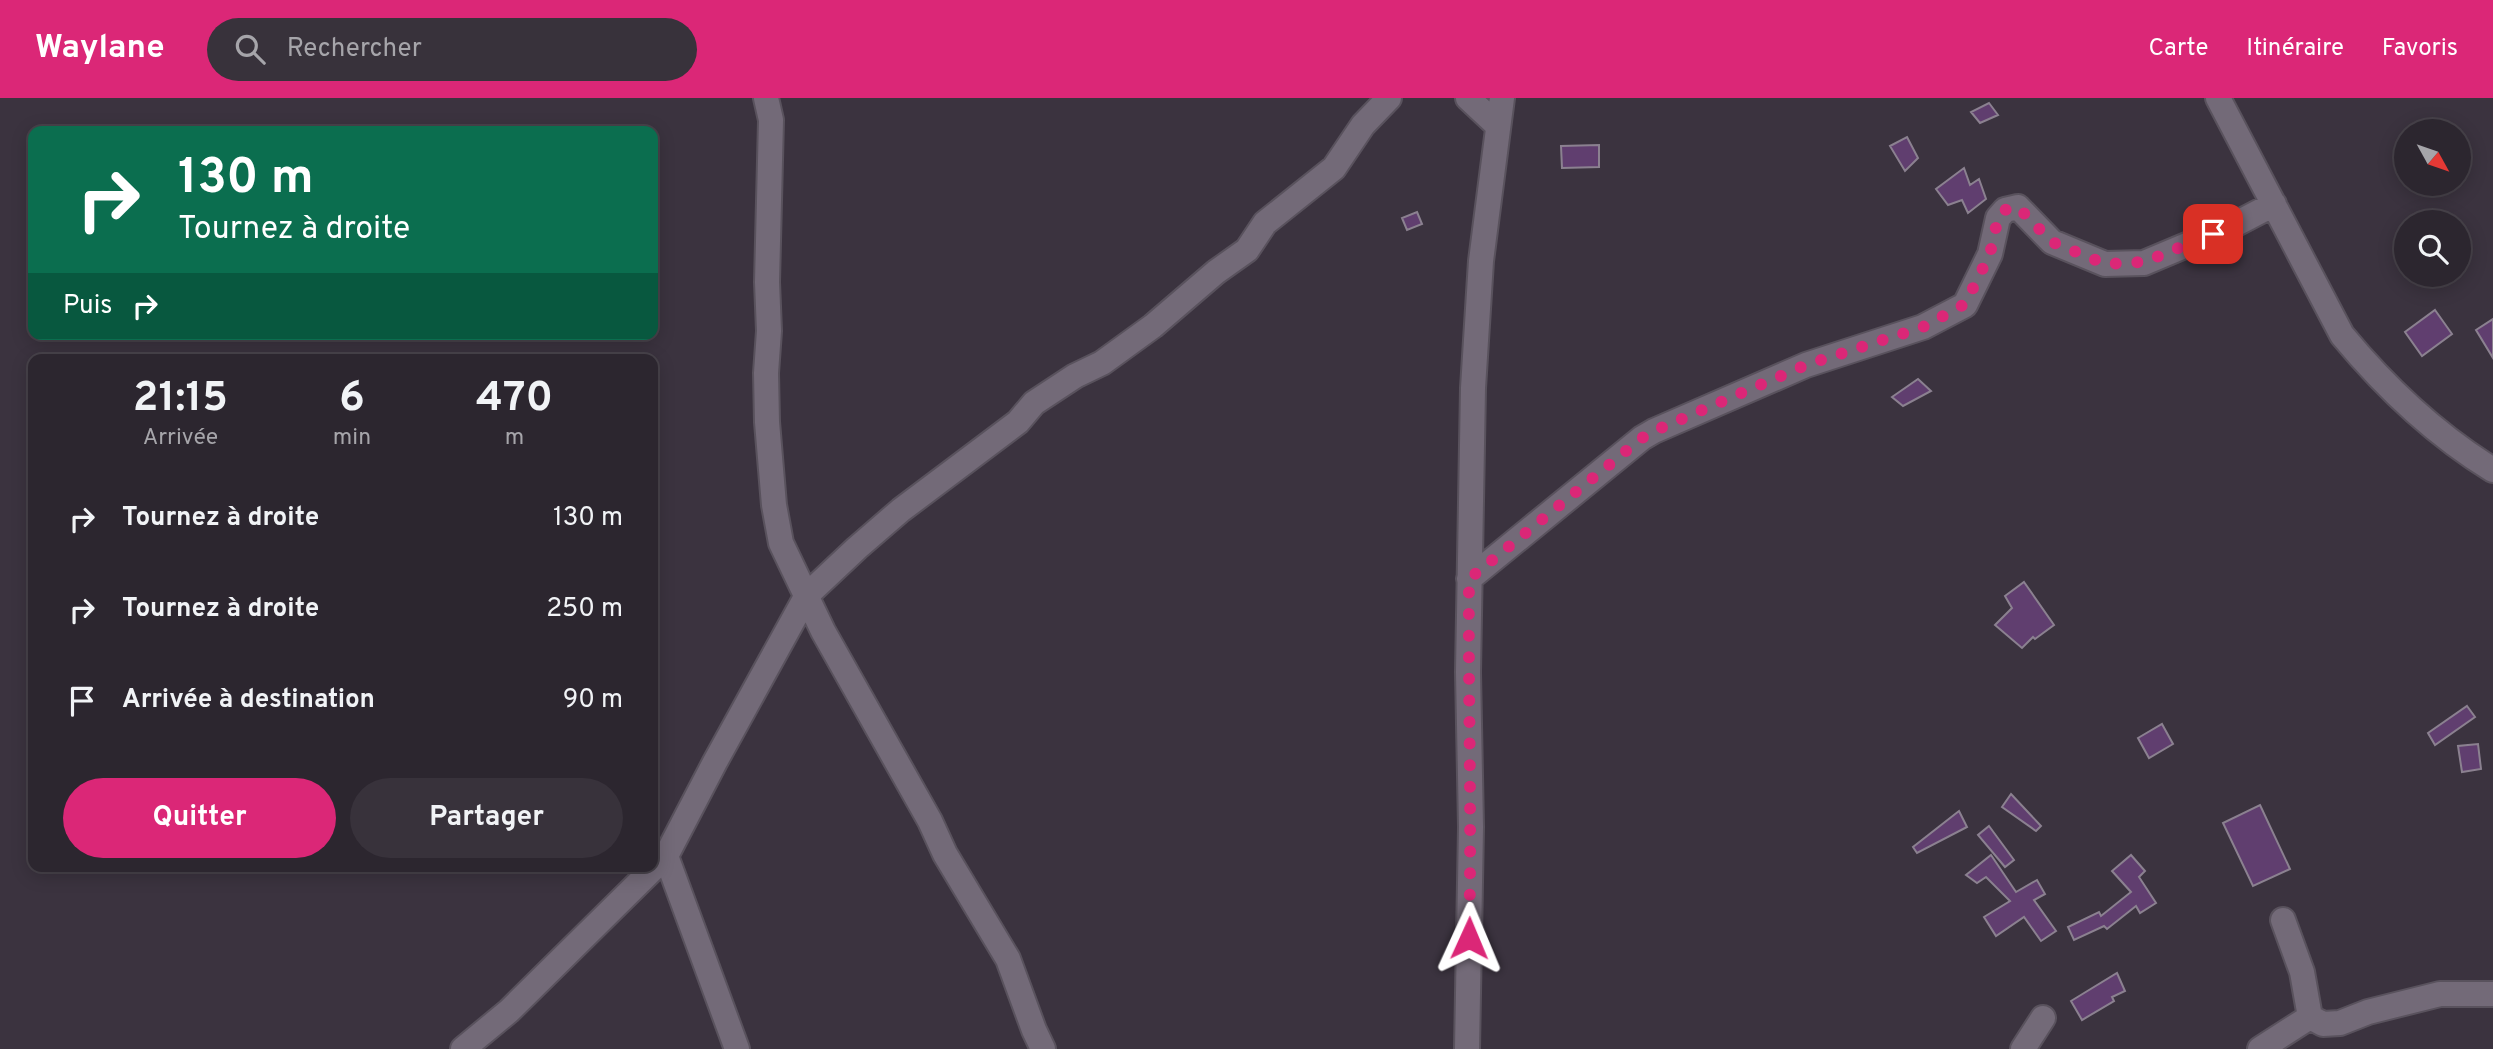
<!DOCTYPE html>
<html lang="fr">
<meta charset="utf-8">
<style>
:root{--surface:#2c262f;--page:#38323b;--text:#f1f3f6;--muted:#a6a5aa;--line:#48434b;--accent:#db2777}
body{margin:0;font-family:Overpass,sans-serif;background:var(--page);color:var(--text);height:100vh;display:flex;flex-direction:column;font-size:26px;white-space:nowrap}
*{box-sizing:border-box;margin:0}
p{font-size:23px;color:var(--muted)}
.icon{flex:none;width:38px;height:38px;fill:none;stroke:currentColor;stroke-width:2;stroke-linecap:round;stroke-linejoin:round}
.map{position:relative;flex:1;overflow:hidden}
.side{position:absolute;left:28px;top:256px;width:630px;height:518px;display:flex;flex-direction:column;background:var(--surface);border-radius:14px;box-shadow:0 4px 18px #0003,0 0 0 2px var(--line)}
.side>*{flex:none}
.hud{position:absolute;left:28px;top:28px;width:630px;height:214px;border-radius:14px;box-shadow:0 4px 18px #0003,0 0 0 2px var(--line);background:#0b6e4f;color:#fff;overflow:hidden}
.needle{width:46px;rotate:130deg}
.buttons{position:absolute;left:2394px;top:21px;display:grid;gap:14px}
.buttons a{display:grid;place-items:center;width:77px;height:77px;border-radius:50%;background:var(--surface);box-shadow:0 4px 18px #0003,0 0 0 2px var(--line);font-size:35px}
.pin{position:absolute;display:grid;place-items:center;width:60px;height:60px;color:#fff;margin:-30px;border-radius:14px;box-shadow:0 4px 10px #0006}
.me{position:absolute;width:77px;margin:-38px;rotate:1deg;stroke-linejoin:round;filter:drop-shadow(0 0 5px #0008)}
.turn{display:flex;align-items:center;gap:24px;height:147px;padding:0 35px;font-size:32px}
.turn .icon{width:91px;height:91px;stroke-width:2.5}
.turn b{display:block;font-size:49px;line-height:60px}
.then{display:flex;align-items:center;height:66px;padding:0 35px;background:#0003;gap:14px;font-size:26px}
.eta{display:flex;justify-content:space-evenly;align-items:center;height:119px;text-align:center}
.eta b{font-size:42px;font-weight:700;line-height:49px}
.primary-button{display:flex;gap:14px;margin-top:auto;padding:14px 35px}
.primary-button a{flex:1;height:80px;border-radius:42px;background:var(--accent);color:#fff;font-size:28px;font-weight:700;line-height:80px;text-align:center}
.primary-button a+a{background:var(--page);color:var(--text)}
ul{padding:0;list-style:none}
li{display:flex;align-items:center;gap:21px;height:91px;padding:0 35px}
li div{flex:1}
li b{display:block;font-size:26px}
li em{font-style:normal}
header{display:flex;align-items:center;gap:42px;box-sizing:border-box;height:98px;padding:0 35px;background:var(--accent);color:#fff}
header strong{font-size:33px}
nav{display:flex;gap:38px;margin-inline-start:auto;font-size:24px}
.search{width:490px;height:63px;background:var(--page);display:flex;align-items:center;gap:18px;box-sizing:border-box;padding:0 24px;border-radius:38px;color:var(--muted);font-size:26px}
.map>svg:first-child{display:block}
.building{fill:#603e6f;stroke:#8b8190;stroke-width:2}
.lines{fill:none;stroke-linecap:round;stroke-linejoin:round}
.minor-casing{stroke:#59525d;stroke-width:28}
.minor{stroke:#736a78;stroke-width:24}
.route{stroke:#db2777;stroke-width:12;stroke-dasharray:0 21.6}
</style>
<header>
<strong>Waylane</strong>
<div class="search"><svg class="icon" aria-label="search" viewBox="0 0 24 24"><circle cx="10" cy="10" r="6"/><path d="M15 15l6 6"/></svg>Rechercher</div>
<nav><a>Carte</a><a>Itinéraire</a><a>Favoris</a></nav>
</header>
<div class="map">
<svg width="2493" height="951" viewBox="0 0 2493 951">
<rect width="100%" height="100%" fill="#3b333f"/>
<path class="building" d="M 1989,5 L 1998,17 L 1980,25 L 1971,14 Z
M 1907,39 L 1918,60 L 1905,73 L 1890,48 Z
M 1599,47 L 1599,69 L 1562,70 L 1561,48 Z
M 1964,70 L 1970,87 L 1979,81 L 1986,101 L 1968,115 L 1962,102 L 1948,107 L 1936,91 Z
M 1417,114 L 1422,126 L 1407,132 L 1402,120 Z
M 2435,212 L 2452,236 L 2422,258 L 2405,234 Z
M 2493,221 L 2493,260 L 2476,232 Z
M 1918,281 L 1931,293 L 1903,308 L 1892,299 Z
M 2024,484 L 2054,527 L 2035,541 L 2033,539 L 2022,550 L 1995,527 L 2012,510 L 2005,498 Z
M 2467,608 L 2475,619 L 2435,647 L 2428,635 Z
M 2162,626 L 2173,646 L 2149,660 L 2138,640 Z
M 2478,646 L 2481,671 L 2462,674 L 2458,648 Z
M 2011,696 L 2041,728 L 2036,733 L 2002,709 Z
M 2260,707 L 2290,771 L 2253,788 L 2223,725 Z
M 1959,713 L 1967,729 L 1917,755 L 1913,749 Z
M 1989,728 L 2014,762 L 2005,769 L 1978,737 Z
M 1991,757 L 2016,794 L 2037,782 L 2045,796 L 2034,802 L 2056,833 L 2041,843 L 2024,819 L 1996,838 L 1984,819 L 2010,803 L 1986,779 L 1977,785 L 1966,777 Z
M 2131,757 L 2145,773 L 2139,779 L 2156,805 L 2140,815 L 2136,808 L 2107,831 L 2104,828 L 2074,842 L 2068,829 L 2099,814 L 2101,818 L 2131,794 L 2112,773 Z
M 2117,875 L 2125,893 L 2112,899 L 2114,903 L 2082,922 L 2071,903 Z"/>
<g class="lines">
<defs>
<path id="minor" d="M 766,0 L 771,22 L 767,184 L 769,233 L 766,275 L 767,324 L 774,407 L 781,445 L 823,533 L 930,723 L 945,756 L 1008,861 L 1034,932 L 1043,951
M 1468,0 L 1498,28
M 2218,0 L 2342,237 C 2385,289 2436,337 2493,372
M 1469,481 L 1642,340 L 1654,333 L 1806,267 L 1923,229 L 1965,207 L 1990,156 L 1998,120 L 2005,112 L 2018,109 L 2052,144 L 2105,166 L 2144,165 L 2232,128 L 2274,106
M 666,758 L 737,951
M 2283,822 L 2302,874 L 2310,919 L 2323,926 L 2340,925 L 2368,914 L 2440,896 L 2493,896
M 463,951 L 509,913 L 666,758 L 715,664 L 807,497 L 857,450 L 901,412 L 1018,324 L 1034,305 L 1075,278 L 1102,265 L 1153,228 L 1216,174 L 1247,152 L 1265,125 L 1334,70 L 1363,27 L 1389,0
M 1467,951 L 1471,729 L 1468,574 L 1473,290 L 1481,163 L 1502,0
M 2023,951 L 2043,920
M 2260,951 L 2310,919"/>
</defs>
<use href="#minor" class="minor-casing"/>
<use href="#minor" class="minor"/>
</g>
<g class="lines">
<path class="route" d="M 1469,840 C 1472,720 1468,601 1469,481 L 1642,340 L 1654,333 L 1806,267 L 1923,229 L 1965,206 L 1990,156 L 1998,120 L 2005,112 L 2018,109 L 2052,144 L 2105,166 L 2144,164 L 2213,136"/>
</g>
</svg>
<div class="buttons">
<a><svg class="needle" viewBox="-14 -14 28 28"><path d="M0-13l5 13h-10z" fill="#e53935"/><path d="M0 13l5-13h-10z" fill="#a6a5aa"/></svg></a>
<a><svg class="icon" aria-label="search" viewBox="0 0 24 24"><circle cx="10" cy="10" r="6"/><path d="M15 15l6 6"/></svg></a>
</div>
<div class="pin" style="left:2213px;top:136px;background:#d93025"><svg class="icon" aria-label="arrive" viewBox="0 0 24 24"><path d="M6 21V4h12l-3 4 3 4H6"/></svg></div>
<svg class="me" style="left:1469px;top:840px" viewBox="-20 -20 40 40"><path d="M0-17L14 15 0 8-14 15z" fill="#db2777" stroke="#fff" stroke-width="4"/></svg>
<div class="hud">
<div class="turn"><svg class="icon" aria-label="right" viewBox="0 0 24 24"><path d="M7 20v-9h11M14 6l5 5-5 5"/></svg><div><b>130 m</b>Tournez à droite</div></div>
<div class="then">Puis<svg class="icon" aria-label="right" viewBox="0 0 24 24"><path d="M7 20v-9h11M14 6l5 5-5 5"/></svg></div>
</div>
<section class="side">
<div class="eta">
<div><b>21:15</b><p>Arrivée</p></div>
<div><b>6</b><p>min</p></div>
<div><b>470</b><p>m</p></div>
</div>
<ul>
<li><svg class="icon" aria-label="right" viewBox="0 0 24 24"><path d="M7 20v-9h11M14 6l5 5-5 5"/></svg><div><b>Tournez à droite</b></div><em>130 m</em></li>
<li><svg class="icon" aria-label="right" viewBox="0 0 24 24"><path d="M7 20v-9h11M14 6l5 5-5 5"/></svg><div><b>Tournez à droite</b></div><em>250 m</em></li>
<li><svg class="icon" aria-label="arrive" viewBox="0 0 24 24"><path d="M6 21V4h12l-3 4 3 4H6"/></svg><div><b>Arrivée à destination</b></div><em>90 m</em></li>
</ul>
<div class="primary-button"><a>Quitter</a><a>Partager</a></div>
</section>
</div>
